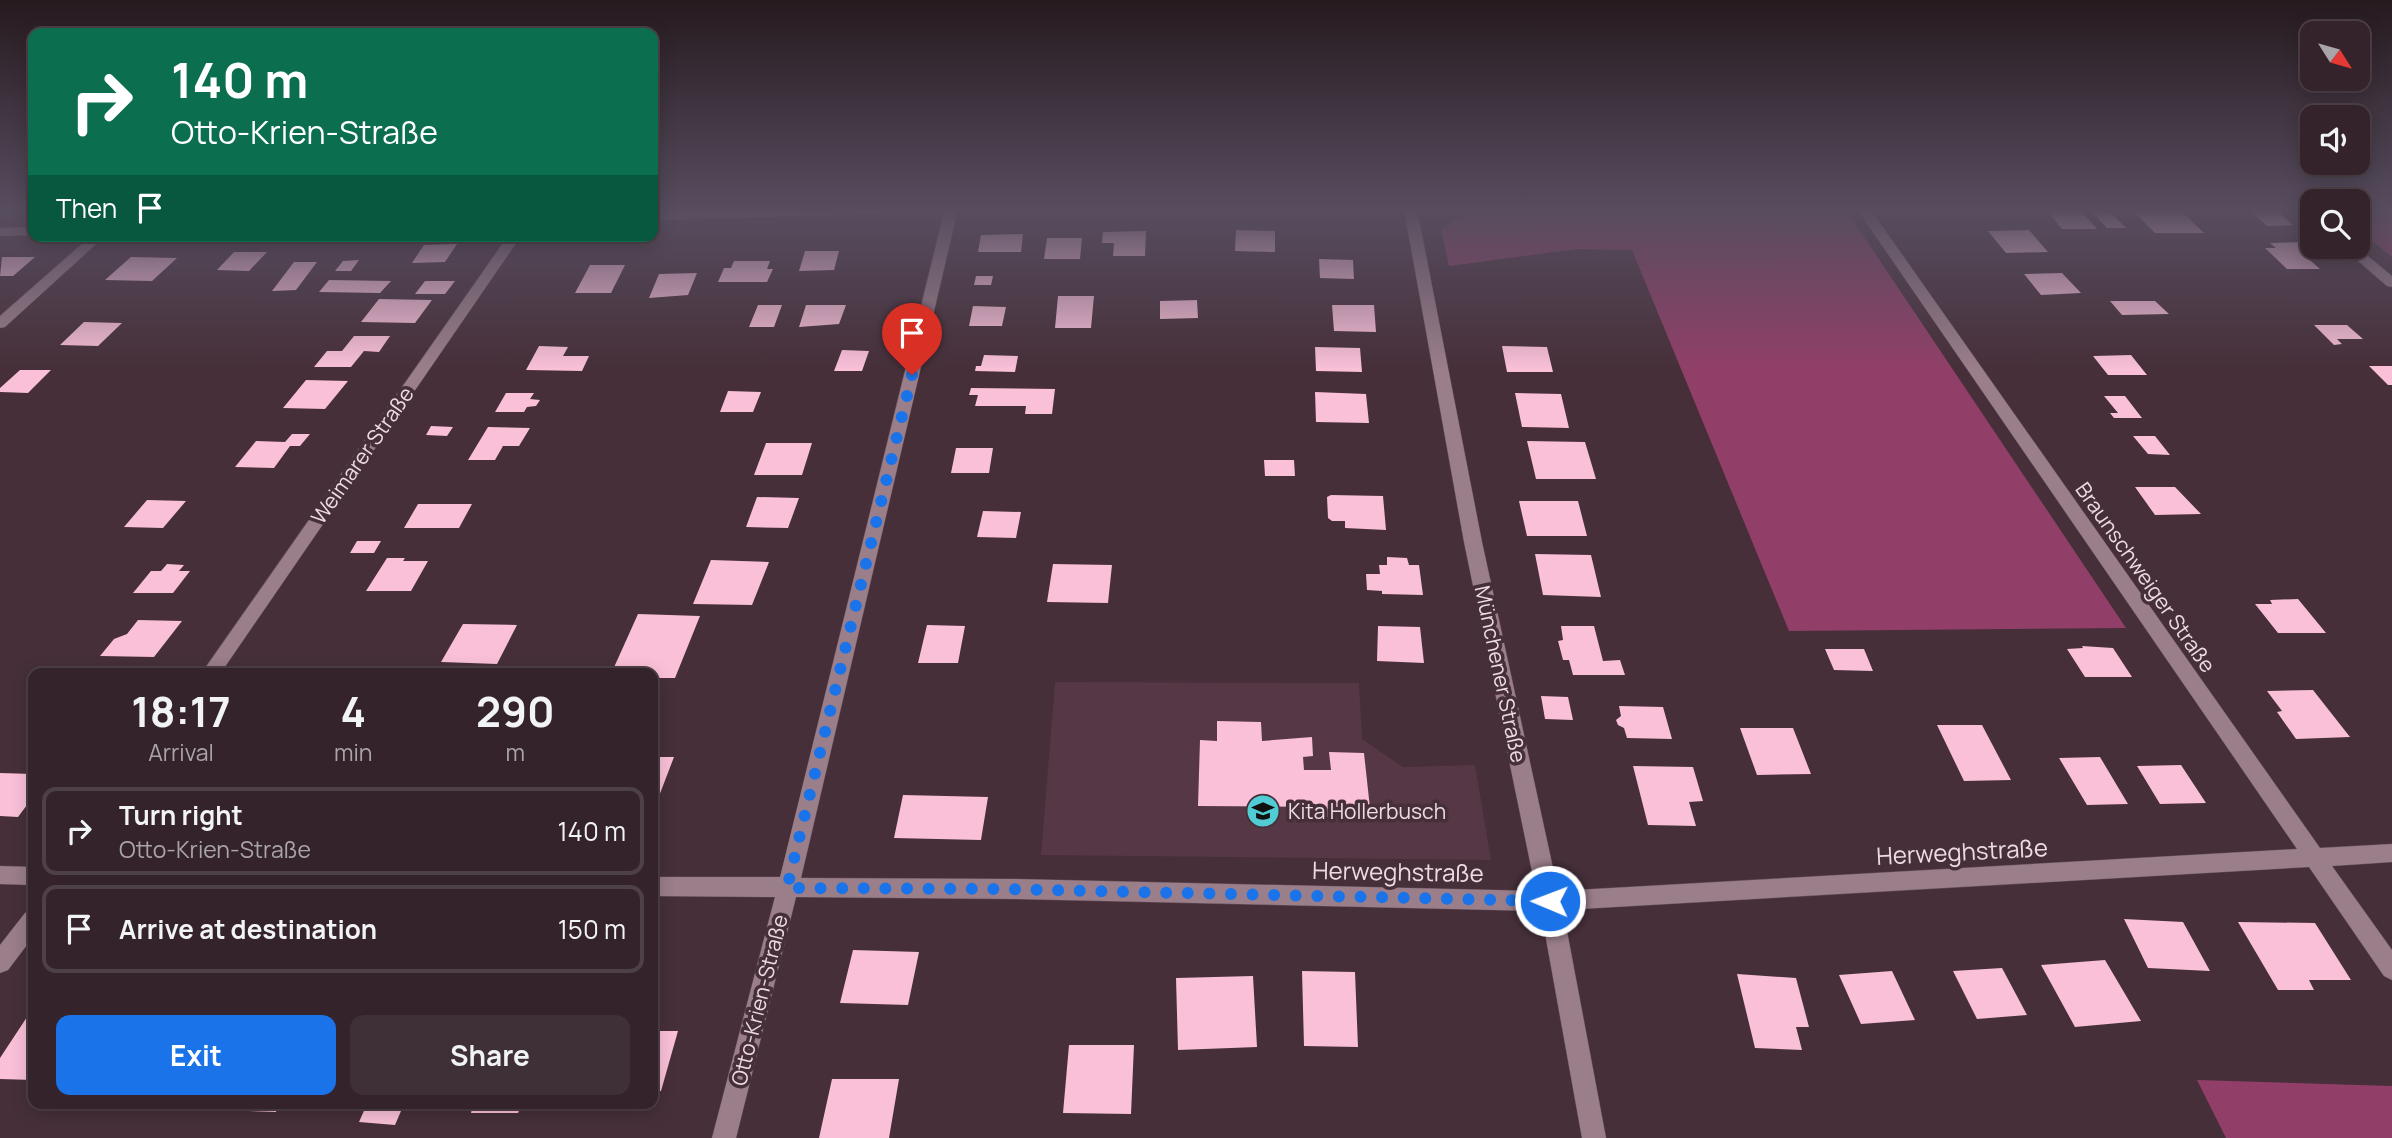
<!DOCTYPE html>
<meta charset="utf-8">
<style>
:root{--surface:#34232b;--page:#3f2f37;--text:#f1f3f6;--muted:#a9a4a9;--line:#4e4047;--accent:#1a73e8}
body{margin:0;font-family:Manrope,sans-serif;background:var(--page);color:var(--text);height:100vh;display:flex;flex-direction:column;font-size:26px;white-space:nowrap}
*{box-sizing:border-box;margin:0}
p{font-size:23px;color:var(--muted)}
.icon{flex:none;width:38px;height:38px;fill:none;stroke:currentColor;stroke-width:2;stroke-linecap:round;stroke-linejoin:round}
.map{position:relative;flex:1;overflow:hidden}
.panel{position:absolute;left:28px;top:668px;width:630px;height:441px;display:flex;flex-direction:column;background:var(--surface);border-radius:14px;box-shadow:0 4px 18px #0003,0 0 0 2px var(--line)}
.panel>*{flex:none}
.banner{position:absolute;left:28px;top:28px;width:630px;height:214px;border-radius:14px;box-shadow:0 4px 18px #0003,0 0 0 2px var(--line);background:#0b6e4f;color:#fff;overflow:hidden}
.needle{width:46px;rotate:127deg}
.buttons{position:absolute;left:2300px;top:21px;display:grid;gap:14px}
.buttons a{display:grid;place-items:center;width:70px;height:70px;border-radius:14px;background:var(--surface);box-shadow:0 4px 18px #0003,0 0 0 2px var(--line);font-size:35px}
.pin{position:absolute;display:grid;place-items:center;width:60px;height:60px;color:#fff;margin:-72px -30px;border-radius:50% 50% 50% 0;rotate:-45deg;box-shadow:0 0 7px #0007}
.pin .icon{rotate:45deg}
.me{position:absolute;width:77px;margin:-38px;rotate:271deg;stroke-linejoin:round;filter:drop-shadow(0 0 5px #0008)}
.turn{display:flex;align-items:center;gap:24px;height:147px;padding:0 28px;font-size:32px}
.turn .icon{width:91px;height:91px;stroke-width:2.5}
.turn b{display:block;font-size:49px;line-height:60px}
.then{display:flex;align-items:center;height:66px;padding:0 28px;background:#0003;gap:14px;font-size:26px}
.eta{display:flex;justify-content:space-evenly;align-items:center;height:119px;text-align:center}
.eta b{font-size:42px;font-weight:700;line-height:49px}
.primary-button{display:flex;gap:14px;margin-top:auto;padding:14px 28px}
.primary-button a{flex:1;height:80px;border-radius:14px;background:var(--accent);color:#fff;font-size:28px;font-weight:700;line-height:80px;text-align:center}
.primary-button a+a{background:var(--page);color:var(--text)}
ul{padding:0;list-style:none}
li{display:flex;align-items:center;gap:21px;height:88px;margin:0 14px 10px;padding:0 14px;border:4px solid var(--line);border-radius:14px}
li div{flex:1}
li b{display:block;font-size:26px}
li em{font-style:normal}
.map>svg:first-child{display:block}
.built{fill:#553745}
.forest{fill:#913f68}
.building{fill:#f9c0d8}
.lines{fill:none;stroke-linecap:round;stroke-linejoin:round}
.minor-casing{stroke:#624d56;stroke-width:1}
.minor{fill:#9a7e8a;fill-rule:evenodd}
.route{stroke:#1a73e8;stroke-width:12;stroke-dasharray:0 21.6}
.labels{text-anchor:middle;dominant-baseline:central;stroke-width:7;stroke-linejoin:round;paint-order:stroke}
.street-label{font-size:21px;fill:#ecdce2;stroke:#462f39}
.poi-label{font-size:21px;fill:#ecdce2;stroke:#462f39;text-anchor:start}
.near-street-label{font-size:24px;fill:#ecdce2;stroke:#462f39}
</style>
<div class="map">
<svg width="2392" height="1138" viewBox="0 0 2392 1138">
<rect width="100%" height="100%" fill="#462f39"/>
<path class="built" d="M 1055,682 L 1359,683 L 1362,739 L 1403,767 L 1475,765 L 1491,860 L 1041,855 Z"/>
<path class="forest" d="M 1515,209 L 1846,210 L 2126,628 L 1789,631 L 1632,250 L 1576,249 L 1449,266 L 1441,229 L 1469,211 Z
M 2357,209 L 2392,209 L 2392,257 L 2357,228 Z
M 2197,1080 L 2392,1086 L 2392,1138 L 2226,1138 Z"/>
<path class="building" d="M 2249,209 L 2275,209 L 2293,225 L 2267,226 Z
M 2132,210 L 2180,210 L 2204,233 L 2155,233 Z
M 2048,212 L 2082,212 L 2097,229 L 2062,229 Z
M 2092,212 L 2110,212 L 2126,228 L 2107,228 Z
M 1236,230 L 1275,231 L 1275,252 L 1235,251 Z
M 2029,230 L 2048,252 L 2006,253 L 1988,231 Z
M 1146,231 L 1145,256 L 1113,256 L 1114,243 L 1102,243 L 1103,232 Z
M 1023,234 L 1021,252 L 978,252 L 981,235 Z
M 1047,238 L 1082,238 L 1080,259 L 1044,259 Z
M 2312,242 L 2312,247 L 2318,247 L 2326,253 L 2303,254 L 2320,269 L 2287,269 L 2265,248 L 2276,248 L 2270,243 Z
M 457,244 L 445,262 L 412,263 L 424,245 Z
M 805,251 L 839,251 L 834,270 L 799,271 Z
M 234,252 L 267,252 L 249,271 L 217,270 Z
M 2,257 L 35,257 L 13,276 L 0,276 Z
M 131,257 L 177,258 L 152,281 L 105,280 Z
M 1319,259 L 1353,260 L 1354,279 L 1320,278 Z
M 359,260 L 351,271 L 335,271 L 343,261 Z
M 734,261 L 770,261 L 767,269 L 773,269 L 767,282 L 718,282 L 724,268 L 731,268 Z
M 294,262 L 317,262 L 296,290 L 272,291 Z
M 590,265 L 625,265 L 611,293 L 575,293 Z
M 697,273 L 688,295 L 649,298 L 659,274 Z
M 2062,273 L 2081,293 L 2041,295 L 2024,274 Z
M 976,276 L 993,276 L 991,285 L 974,285 Z
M 329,280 L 391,281 L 380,293 L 319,292 Z
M 425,281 L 455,281 L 445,294 L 415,294 Z
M 1058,296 L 1094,296 L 1091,328 L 1055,328 Z
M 379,299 L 432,300 L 415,323 L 361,322 Z
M 1197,300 L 1198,318 L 1160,319 L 1160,301 Z
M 2110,301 L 2155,301 L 2169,314 L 2122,315 Z
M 758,305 L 782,305 L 774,327 L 749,327 Z
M 806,305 L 846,305 L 839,324 L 799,327 Z
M 1332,305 L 1374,305 L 1376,332 L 1334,331 Z
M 973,306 L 1006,307 L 1002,326 L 969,326 Z
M 84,322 L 122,323 L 98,346 L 60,345 Z
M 2314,325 L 2347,325 L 2363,339 L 2337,339 L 2342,344 L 2334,345 Z
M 354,336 L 390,336 L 379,352 L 364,351 L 351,367 L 314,367 L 327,351 L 342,351 Z
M 539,346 L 568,347 L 563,356 L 589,356 L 582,371 L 526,370 Z
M 1502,346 L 1547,347 L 1553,372 L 1507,372 Z
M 1315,347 L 1360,348 L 1362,372 L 1316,371 Z
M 842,350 L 869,351 L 862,371 L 834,371 Z
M 984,355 L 1018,356 L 1015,372 L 975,371 L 976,366 L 981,366 Z
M 2131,355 L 2147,375 L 2108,375 L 2093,356 Z
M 2369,366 L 2392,366 L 2392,385 L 2388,385 Z
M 20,370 L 51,370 L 28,393 L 0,392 L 0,388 Z
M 306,380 L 348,381 L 325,409 L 283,408 Z
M 971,388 L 1055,389 L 1052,414 L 1025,414 L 1026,406 L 975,406 L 978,395 L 969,395 Z
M 728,391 L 761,392 L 753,412 L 720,412 Z
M 1315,392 L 1366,394 L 1369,423 L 1316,422 Z
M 506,393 L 534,393 L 530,399 L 540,400 L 536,406 L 527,407 L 524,412 L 495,412 Z
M 1515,393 L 1561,394 L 1569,428 L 1522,427 Z
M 2104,396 L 2125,396 L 2142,418 L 2114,418 L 2110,413 L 2118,413 Z
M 431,426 L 453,427 L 447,436 L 426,435 Z
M 488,427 L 530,428 L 519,446 L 503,446 L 495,460 L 468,460 Z
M 292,434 L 310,434 L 300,446 L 290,446 L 274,468 L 235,467 L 256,441 L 285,442 Z
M 2133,436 L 2155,436 L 2170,455 L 2148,454 Z
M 1527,441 L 1585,442 L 1596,479 L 1536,479 Z
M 766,443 L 812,443 L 802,475 L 754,475 Z
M 956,448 L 993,448 L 989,473 L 951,473 Z
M 1264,460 L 1294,460 L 1295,476 L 1265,476 Z
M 2135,487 L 2175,487 L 2201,514 L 2155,515 Z
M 1331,495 L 1383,496 L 1386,530 L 1345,528 L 1345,521 L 1332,521 L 1328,518 L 1327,497 Z
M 757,497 L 799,498 L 788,528 L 746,527 Z
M 147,500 L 186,501 L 163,528 L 124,527 Z
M 1519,501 L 1578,501 L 1587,536 L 1527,536 Z
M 418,504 L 472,504 L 459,528 L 404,528 Z
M 983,511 L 1021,512 L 1016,538 L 977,537 Z
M 357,541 L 381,541 L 374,553 L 350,553 Z
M 1535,554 L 1591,555 L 1601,597 L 1543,595 Z
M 1387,557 L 1407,558 L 1409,565 L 1419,565 L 1423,595 L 1382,594 L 1382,591 L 1367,590 L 1366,574 L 1380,574 L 1379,565 L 1387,565 Z
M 387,558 L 405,558 L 403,561 L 428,561 L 411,591 L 366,591 Z
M 711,560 L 769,562 L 752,605 L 693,604 Z
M 167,564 L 184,565 L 179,571 L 190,571 L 173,593 L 133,593 L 151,571 L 161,571 Z
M 1053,564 L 1112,565 L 1108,603 L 1047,602 Z
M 2298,599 L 2326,633 L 2278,633 L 2255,604 L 2272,604 L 2270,600 Z
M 638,614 L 700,616 L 675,678 L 653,678 L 653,674 L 611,674 Z
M 138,620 L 182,621 L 154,657 L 100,656 L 114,639 L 127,634 Z
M 463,624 L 517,625 L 497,664 L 441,662 Z
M 927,625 L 965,626 L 958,663 L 918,663 Z
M 1378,626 L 1420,627 L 1424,663 L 1377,661 Z
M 1561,626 L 1594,626 L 1603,661 L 1620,660 L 1625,675 L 1573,675 L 1569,660 L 1563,660 L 1558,641 L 1563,640 Z
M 2082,646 L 2113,648 L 2132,677 L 2085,677 L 2067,649 L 2083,648 Z
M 1825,649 L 1864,649 L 1873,671 L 1834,670 Z
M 2313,690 L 2350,737 L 2296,739 L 2277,712 L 2282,711 L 2267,691 Z
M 1541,696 L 1568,697 L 1573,720 L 1545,719 Z
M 1619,706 L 1663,707 L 1672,739 L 1627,738 L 1624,728 L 1618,725 L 1616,720 L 1621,716 Z
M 1217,721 L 1261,722 L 1262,741 L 1312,737 L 1313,756 L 1303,757 L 1304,770 L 1331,770 L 1329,752 L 1364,753 L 1370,808 L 1333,807 L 1334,817 L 1318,817 L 1317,807 L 1198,806 L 1200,740 L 1217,741 Z
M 1937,725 L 1982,725 L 2011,780 L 1964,781 Z
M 1740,728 L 1793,728 L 1811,774 L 1757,775 Z
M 653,757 L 674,757 L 656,804 L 653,804 Z
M 2100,757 L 2128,804 L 2087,805 L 2059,758 Z
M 2181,765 L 2206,803 L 2160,804 L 2137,766 Z
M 1633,766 L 1693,767 L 1703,801 L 1689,802 L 1696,826 L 1648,825 Z
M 0,773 L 33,774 L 33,797 L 18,817 L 0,816 Z
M 903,795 L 988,797 L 981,840 L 894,838 Z
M 2124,919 L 2183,922 L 2210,971 L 2148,968 Z
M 2238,922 L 2315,923 L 2351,980 L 2309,980 L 2314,990 L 2278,990 Z
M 853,950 L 919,952 L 908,1005 L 840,1003 Z
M 2105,960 L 2141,1021 L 2075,1027 L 2041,965 Z
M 2002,968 L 2027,1015 L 1977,1019 L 1953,971 Z
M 1302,971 L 1355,972 L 1358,1047 L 1304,1046 Z
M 1892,971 L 1915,1020 L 1861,1024 L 1839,975 Z
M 1737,974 L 1796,978 L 1809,1027 L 1796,1027 L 1802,1050 L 1755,1048 Z
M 1253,976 L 1257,1047 L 1178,1050 L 1176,978 Z
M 29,1014 L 33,1014 L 33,1080 L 0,1079 L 0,1058 Z
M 653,1031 L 678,1031 L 661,1091 L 653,1091 Z
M 1069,1045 L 1134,1045 L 1131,1114 L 1063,1113 Z
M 832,1079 L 899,1079 L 889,1138 L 819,1138 Z
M 222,1104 L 279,1104 L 276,1112 L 219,1110 Z
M 367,1104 L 404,1104 L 395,1125 L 359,1122 Z
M 473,1104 L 522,1104 L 518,1113 L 471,1113 Z"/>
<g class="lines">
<defs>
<path id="minor" d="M 749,209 L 904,209 L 898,213 L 653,220 L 653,212 Z
M 945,209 L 958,209 L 801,878 L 1015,879 L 1536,891 L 1464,542 L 1404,209 L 1417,209 L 1482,542 L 1558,891 L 2297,849 L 1857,209 L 1870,209 L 2320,848 L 2392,844 L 2392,862 L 2332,866 L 2392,950 L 2392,980 L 2384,976 L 2309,867 L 1563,910 L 1606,1138 L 1582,1138 L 1541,911 L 1015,899 L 796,897 L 736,1138 L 712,1138 L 775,897 L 653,896 L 653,877 L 780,877 Z
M 2299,209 L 2312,209 L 2312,219 Z
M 33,227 L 33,235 L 0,236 L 0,228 Z
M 91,236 L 105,236 L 5,327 L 0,328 L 0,316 Z
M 508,236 L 521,236 L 220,674 L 201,674 Z
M 2342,247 L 2357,247 L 2392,276 L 2392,287 L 2387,286 Z
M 0,866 L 33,867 L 33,885 L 0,884 Z
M 33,910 L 33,937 L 8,970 L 0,973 L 0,945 L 25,913 Z"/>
</defs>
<use href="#minor" class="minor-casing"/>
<use href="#minor" class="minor"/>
</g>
<linearGradient id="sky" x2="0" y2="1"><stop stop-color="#261a1f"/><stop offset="0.57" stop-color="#574d5f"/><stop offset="1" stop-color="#574d5f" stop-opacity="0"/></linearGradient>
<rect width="2392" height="369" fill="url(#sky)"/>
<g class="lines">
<path class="route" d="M 912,375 L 787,888 L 999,889 L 1550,901"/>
</g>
<defs>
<symbol id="school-disc" viewBox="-11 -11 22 22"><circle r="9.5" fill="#51ccd4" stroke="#462f39"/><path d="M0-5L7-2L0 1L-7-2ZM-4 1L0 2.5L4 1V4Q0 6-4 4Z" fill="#111"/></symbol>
</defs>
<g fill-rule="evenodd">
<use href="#school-disc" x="1244" y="792" width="38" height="38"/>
</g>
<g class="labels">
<g class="street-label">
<text transform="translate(362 455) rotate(-55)">Weimarer Straße</text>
<text transform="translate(2146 577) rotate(55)">Braunschweiger Straße</text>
<text transform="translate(1501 674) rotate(78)">Münchener Straße</text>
<text transform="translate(759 1000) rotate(-76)">Otto-Krien-Straße</text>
</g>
<g class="poi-label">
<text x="1288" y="811">Kita Hollerbusch</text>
</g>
<g class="near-street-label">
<text transform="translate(1962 851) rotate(-3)">Herweghstraße</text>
<text transform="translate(1398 871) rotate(1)">Herweghstraße</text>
</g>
</g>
</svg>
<div class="buttons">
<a><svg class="needle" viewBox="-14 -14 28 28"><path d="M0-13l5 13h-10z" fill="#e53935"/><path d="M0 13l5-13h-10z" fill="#a9a4a9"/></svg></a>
<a><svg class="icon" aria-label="sound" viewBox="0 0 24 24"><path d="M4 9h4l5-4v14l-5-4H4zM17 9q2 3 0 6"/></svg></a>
<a><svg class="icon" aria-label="search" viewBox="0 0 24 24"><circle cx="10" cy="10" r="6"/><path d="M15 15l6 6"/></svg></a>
</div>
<div class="pin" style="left:912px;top:375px;background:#d93025"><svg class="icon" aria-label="arrive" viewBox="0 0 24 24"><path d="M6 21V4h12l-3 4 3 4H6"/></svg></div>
<svg class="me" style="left:1550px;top:901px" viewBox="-20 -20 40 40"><circle r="17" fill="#1a73e8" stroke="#fff" stroke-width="3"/><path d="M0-11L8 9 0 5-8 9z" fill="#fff"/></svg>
<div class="banner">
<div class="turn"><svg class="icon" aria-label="right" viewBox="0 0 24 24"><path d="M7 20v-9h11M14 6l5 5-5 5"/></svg><div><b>140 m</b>Otto-Krien-Straße</div></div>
<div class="then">Then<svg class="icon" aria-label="arrive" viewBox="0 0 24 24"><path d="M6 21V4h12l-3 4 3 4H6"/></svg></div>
</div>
<section class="panel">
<div class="eta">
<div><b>18:17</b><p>Arrival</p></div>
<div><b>4</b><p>min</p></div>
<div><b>290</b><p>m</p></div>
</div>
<ul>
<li><svg class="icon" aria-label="right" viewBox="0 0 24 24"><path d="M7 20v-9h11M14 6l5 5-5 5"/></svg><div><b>Turn right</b><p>Otto-Krien-Straße</p></div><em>140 m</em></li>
<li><svg class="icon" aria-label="arrive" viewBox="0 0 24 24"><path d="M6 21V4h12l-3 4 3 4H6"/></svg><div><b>Arrive at destination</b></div><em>150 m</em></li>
</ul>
<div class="primary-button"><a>Exit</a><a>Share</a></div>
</section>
</div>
